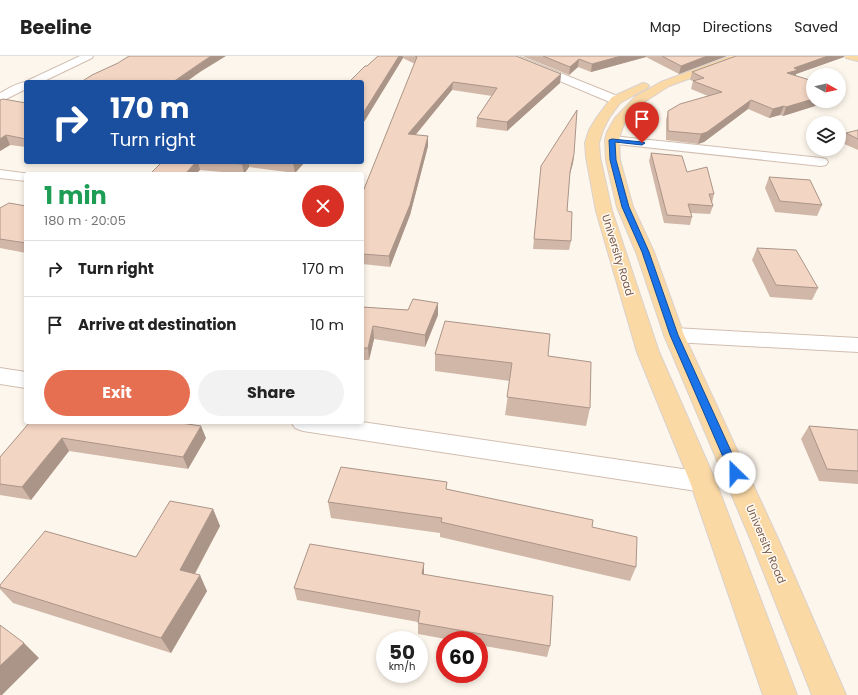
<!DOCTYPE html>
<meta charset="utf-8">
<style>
:root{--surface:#fff;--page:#f2f2f2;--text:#222;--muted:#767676;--line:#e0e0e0;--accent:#e76f51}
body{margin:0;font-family:Poppins,sans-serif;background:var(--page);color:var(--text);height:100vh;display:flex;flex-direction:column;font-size:15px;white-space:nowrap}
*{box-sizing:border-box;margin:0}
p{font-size:13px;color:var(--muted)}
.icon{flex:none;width:22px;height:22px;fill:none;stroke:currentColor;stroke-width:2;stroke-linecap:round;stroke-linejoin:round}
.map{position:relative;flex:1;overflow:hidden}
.details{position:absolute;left:24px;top:116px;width:340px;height:252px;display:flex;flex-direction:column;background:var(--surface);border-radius:4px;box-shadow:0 2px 6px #0003}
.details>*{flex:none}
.guide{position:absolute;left:24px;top:24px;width:340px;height:84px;border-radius:4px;box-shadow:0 2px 6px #0003;background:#1a4fa0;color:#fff;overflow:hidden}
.needle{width:26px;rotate:98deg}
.tools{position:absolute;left:806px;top:12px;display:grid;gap:8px}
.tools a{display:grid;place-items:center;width:40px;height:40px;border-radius:50%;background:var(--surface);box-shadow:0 2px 6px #0003;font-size:20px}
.speed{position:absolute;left:376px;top:575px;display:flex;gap:8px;font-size:20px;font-weight:700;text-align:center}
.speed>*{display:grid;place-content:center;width:52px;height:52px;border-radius:50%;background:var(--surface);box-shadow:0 2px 6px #0003;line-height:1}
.speed small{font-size:10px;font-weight:400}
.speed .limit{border:6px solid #d22;background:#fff;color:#111}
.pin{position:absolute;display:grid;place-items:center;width:34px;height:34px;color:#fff;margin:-41px -17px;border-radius:50% 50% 50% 0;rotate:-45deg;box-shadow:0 0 4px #0007}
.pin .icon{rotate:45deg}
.me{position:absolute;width:44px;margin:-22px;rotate:337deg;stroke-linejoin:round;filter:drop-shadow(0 0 3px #0008)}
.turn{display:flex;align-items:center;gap:14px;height:84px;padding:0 20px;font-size:18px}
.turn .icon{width:52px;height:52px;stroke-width:2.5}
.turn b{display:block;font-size:28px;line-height:34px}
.round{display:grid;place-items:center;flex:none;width:42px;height:42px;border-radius:21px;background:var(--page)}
.headline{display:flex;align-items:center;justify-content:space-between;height:68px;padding:0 20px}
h1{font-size:24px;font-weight:700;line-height:30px;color:#1e9e55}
.primary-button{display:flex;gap:8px;margin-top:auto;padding:8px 20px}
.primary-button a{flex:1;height:46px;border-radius:24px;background:var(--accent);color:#fff;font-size:16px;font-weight:700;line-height:46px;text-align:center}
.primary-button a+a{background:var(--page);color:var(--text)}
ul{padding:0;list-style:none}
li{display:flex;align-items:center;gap:12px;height:56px;padding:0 20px;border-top:1px solid var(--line)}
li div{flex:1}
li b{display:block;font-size:15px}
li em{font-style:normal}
header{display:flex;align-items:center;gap:24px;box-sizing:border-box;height:56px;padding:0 20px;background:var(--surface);border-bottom:1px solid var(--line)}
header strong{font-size:19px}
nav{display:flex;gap:22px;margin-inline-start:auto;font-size:14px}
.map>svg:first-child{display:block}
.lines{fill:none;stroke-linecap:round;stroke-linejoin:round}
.minor-casing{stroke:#d1beb0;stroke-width:2}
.tertiary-casing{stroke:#d1beb0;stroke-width:2}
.primary-casing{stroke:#dad1cd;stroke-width:2}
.minor{fill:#fff;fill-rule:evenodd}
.tertiary{fill:#fff;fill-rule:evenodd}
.primary{fill:#fbd9a5;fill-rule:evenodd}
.wall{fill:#d1b7a8}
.shaded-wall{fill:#aa9588}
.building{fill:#f3d5c3;stroke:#aa9588}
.route{fill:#1a73e8;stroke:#114b97}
.labels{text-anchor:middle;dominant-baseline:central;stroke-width:3;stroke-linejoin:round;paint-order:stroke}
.street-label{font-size:11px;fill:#7a5c4d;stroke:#fffaf3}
</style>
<header>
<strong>Beeline</strong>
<nav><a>Map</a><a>Directions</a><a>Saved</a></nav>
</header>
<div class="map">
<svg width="858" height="639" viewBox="0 0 858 639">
<rect width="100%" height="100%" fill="#fdf6ec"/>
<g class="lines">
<defs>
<path id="minor" d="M 80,0 L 93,0 L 92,2 L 42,26 L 26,26 L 26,33 L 0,46 L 0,37 C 8,33 18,26 27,26 L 29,24 Z
M 612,80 L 821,102 L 826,103 L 828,106 L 826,109 L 821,110 L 607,87 L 605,84 L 607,81 Z
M 0,114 L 31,118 L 26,118 L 26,125 L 0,122 Z
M 674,272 L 858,282 L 858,296 L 674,286 L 667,284 L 664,279 L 667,274 Z
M 0,312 L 26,316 L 26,332 L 0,328 Z
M 291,366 L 362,366 L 703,416 L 712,419 L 716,426 L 712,433 L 703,436 L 303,375 L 295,372 Z"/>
<path id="tertiary" d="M 504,0 L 518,0 L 620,41 L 622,44 L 620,47 L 612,47 L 505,2 Z"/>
<path id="primary" d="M 731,0 L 746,0 L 745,2 L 669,30 L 644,46 L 625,66 L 621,76 L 619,84 L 620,104 L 633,151 L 654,196 L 684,279 L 780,487 L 846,639 L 812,639 L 752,487 L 664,279 L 636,196 L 617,151 L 606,104 L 605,84 L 607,76 L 615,62 L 636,40 L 661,26 Z
M 845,0 L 858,0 L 858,5 L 846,2 Z
M 643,27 L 647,28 L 649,30 L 647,32 L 620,47 L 609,62 L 603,74 L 599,87 L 600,101 L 612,155 L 659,296 L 716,426 L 797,639 L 763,639 L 690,426 L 637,296 L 596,155 L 586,101 L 585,87 L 589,74 L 597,61 L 612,41 Z"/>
</defs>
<use href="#minor" class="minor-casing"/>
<use href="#tertiary" class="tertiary-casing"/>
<use href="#primary" class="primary-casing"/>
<use href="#minor" class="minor"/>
<use href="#tertiary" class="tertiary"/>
<use href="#primary" class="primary"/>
</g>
<path class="wall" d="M 378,0 L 516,0 L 561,18 L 560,27 L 507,75 L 476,71 L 477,62 L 492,40 L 452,34 L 415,79 L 428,80 L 428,90 L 410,159 L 390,211 L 362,208 L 362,138 L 415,8 L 403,2 L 362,69 L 362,26 L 367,10 Z
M 522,0 L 727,0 L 679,18 L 646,1 L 591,16 L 578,11 L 569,19 Z
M 736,0 L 844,0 L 844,1 L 796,18 L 796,20 L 813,45 L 831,45 L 783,60 L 780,59 L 769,62 L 748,53 L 704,86 L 698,88 L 666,84 L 666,64 L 668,55 L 708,40 L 691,33 L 693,25 L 690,24 L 692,16 Z
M 0,44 L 26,47 L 26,91 L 10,89 L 0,95 Z
M 858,74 L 858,94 L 842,87 L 846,77 Z
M 651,97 L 687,116 L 714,138 L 712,147 L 713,150 L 710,158 L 691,157 L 692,161 L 690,169 L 664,167 L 649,105 Z
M 574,98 L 573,107 L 569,121 L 567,155 L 571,185 L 569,194 L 533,193 L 541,110 Z
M 162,106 L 305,106 L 295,117 L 249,111 L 244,118 L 200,114 Z
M 769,121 L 822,149 L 817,160 L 775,156 L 765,132 Z
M 26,150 L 26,197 L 0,192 L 0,152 Z
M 757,192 L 818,232 L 812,244 L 770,241 L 752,204 Z
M 362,251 L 408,254 L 438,259 L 425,291 L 374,283 L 369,304 L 362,304 Z
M 435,298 L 548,300 L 590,352 L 586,370 L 505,359 L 510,325 L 435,315 Z
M 30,366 L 206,382 L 188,413 L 69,395 L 31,444 L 0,439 L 0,401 Z
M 809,370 L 858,374 L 858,428 L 819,425 L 801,383 Z
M 447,433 L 592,471 L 636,511 L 630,525 L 440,481 L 440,477 L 331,462 L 328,446 Z
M 213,453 L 220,470 L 195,518 L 207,535 L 171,597 L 13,547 L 0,533 L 0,529 L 136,501 Z
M 424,507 L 424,518 L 550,590 L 547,601 L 479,589 L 479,584 L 451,584 L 418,578 L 418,566 L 297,544 L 294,532 Z"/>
<path class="shaded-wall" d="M 211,0 L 226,0 L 200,16 L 186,26 L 173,26 L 199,8 Z
M 399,0 L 403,0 L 403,2 L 362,69 L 362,59 Z
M 621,0 L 646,0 L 646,1 L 591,16 L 592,8 Z
M 707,0 L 727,0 L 679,18 L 681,10 Z
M 828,0 L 844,0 L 844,1 L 796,18 L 795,22 L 787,17 L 794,12 Z
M 579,3 L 578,11 L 569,19 L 570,11 Z
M 561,18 L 560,27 L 507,75 L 507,66 Z
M 453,26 L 452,34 L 409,87 L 408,78 Z
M 841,34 L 839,40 L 839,35 Z
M 813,43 L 813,45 L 831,45 L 783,60 L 786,51 Z
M 751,44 L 748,53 L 704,86 L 698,88 L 701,78 Z
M 784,50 L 780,59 L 769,62 L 773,53 Z
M 6,79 L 10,89 L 0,95 L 0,83 Z
M 428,80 L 428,90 L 410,159 L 390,211 L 389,200 Z
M 574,98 L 573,107 L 568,125 Z
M 196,106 L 198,106 L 200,114 L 196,118 L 185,118 Z
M 243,106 L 249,106 L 249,111 L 244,118 L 242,108 Z
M 294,106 L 305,106 L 295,117 L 293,107 Z
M 438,247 L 438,259 L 425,291 L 425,279 Z
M 373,270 L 374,283 L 369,304 L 368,292 Z
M 201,370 L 206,382 L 188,413 L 183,401 Z
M 62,382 L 69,395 L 31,444 L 22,431 Z
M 213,453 L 220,470 L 188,530 L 180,514 Z
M 424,507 L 424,519 L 422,518 Z
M 200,519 L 207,535 L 171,597 L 161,582 Z
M 24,587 L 39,602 L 2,639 L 0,639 L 0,610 Z"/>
<path class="building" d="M 129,0 L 211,0 L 199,8 L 173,26 L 81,26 L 92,19 L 118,7 Z
M 378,0 L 399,0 L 362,59 L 362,26 L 349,26 L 365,10 L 367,10 Z
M 415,0 L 516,0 L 561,18 L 507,66 L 477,62 L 497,32 L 453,26 L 408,78 L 428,80 L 410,149 L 389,200 L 362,198 L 362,138 L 417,1 Z
M 543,0 L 621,0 L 592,8 L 579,3 L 570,11 Z
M 662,0 L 707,0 L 681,10 Z
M 736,0 L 828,0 L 794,12 L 798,14 L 787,17 L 813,25 L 813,43 L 786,51 L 784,50 L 773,53 L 751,44 L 707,76 L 701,78 L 668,75 L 668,55 L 680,48 L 722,36 L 693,25 L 704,22 L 692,16 Z
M 3,43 L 26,47 L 26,83 L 6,79 L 0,83 L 0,44 Z
M 577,54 L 574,98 L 570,116 L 567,155 L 572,156 L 571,185 L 534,183 L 541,110 Z
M 858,74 L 858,83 L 846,77 Z
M 651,97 L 682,100 L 687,116 L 707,111 L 714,138 L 709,138 L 713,150 L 688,148 L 692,161 L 667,159 Z
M 162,106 L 196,106 L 185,118 L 150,118 Z
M 216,106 L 243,106 L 242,108 Z
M 769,121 L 810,124 L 822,149 L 780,145 Z
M 9,147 L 26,150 L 26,187 L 0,183 L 0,152 Z
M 757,192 L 796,194 L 818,232 L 776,229 Z
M 413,243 L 438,247 L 425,279 L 373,270 L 368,292 L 362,292 L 362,251 L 408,254 Z
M 445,265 L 550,278 L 548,300 L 591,306 L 590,352 L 507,341 L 512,307 L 435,298 Z
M 30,366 L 174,366 L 201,370 L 183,401 L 62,382 L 22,431 L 0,428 L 0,401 Z
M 809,370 L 858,374 L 858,415 L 827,413 Z
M 341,411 L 447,426 L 446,433 L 593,464 L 592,471 L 637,481 L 636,511 L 441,466 L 442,462 L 328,446 Z
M 170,445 L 213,453 L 180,514 L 200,519 L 161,582 L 0,531 L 0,529 L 45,475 L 136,501 Z
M 310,488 L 424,507 L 422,518 L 553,540 L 550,590 L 418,567 L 420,555 L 294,532 Z
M 0,569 L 24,587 L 0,610 Z"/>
<path class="route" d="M 612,83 L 642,86 L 645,87 L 642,89 L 615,86 L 616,104 L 629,151 L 649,196 L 678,279 L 741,417 L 739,420 L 735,421 L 732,420 L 730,417 L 670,279 L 642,196 L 622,151 L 610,104 L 609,84 Z"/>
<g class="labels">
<g class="street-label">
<text transform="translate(618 199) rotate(73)">University Road</text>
<text transform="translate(766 488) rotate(67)">University Road</text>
</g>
</g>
</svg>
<div class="tools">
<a><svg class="needle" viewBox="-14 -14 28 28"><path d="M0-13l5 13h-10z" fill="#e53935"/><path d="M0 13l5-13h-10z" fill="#767676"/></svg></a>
<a><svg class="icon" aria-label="layers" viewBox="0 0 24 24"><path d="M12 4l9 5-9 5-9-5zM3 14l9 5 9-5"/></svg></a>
</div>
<div class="speed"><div>50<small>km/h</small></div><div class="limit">60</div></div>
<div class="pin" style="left:642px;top:87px;background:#d93025"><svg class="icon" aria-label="arrive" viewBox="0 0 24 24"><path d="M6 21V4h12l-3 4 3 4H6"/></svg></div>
<svg class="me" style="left:735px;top:417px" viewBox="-20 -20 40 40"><circle r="19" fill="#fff"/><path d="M0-13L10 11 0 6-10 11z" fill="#1a73e8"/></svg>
<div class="guide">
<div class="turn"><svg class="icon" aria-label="right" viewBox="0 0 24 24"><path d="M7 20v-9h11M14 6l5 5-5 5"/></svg><div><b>170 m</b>Turn right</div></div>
</div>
<section class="details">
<div class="headline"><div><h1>1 min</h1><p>180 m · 20:05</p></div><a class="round" style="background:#d93025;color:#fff"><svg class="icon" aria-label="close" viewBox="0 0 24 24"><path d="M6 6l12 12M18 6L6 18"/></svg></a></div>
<ul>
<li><svg class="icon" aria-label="right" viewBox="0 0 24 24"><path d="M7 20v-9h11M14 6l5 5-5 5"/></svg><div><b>Turn right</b></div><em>170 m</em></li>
<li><svg class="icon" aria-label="arrive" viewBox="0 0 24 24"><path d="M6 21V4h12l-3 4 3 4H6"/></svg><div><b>Arrive at destination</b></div><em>10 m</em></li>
</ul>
<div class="primary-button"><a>Exit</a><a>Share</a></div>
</section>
</div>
